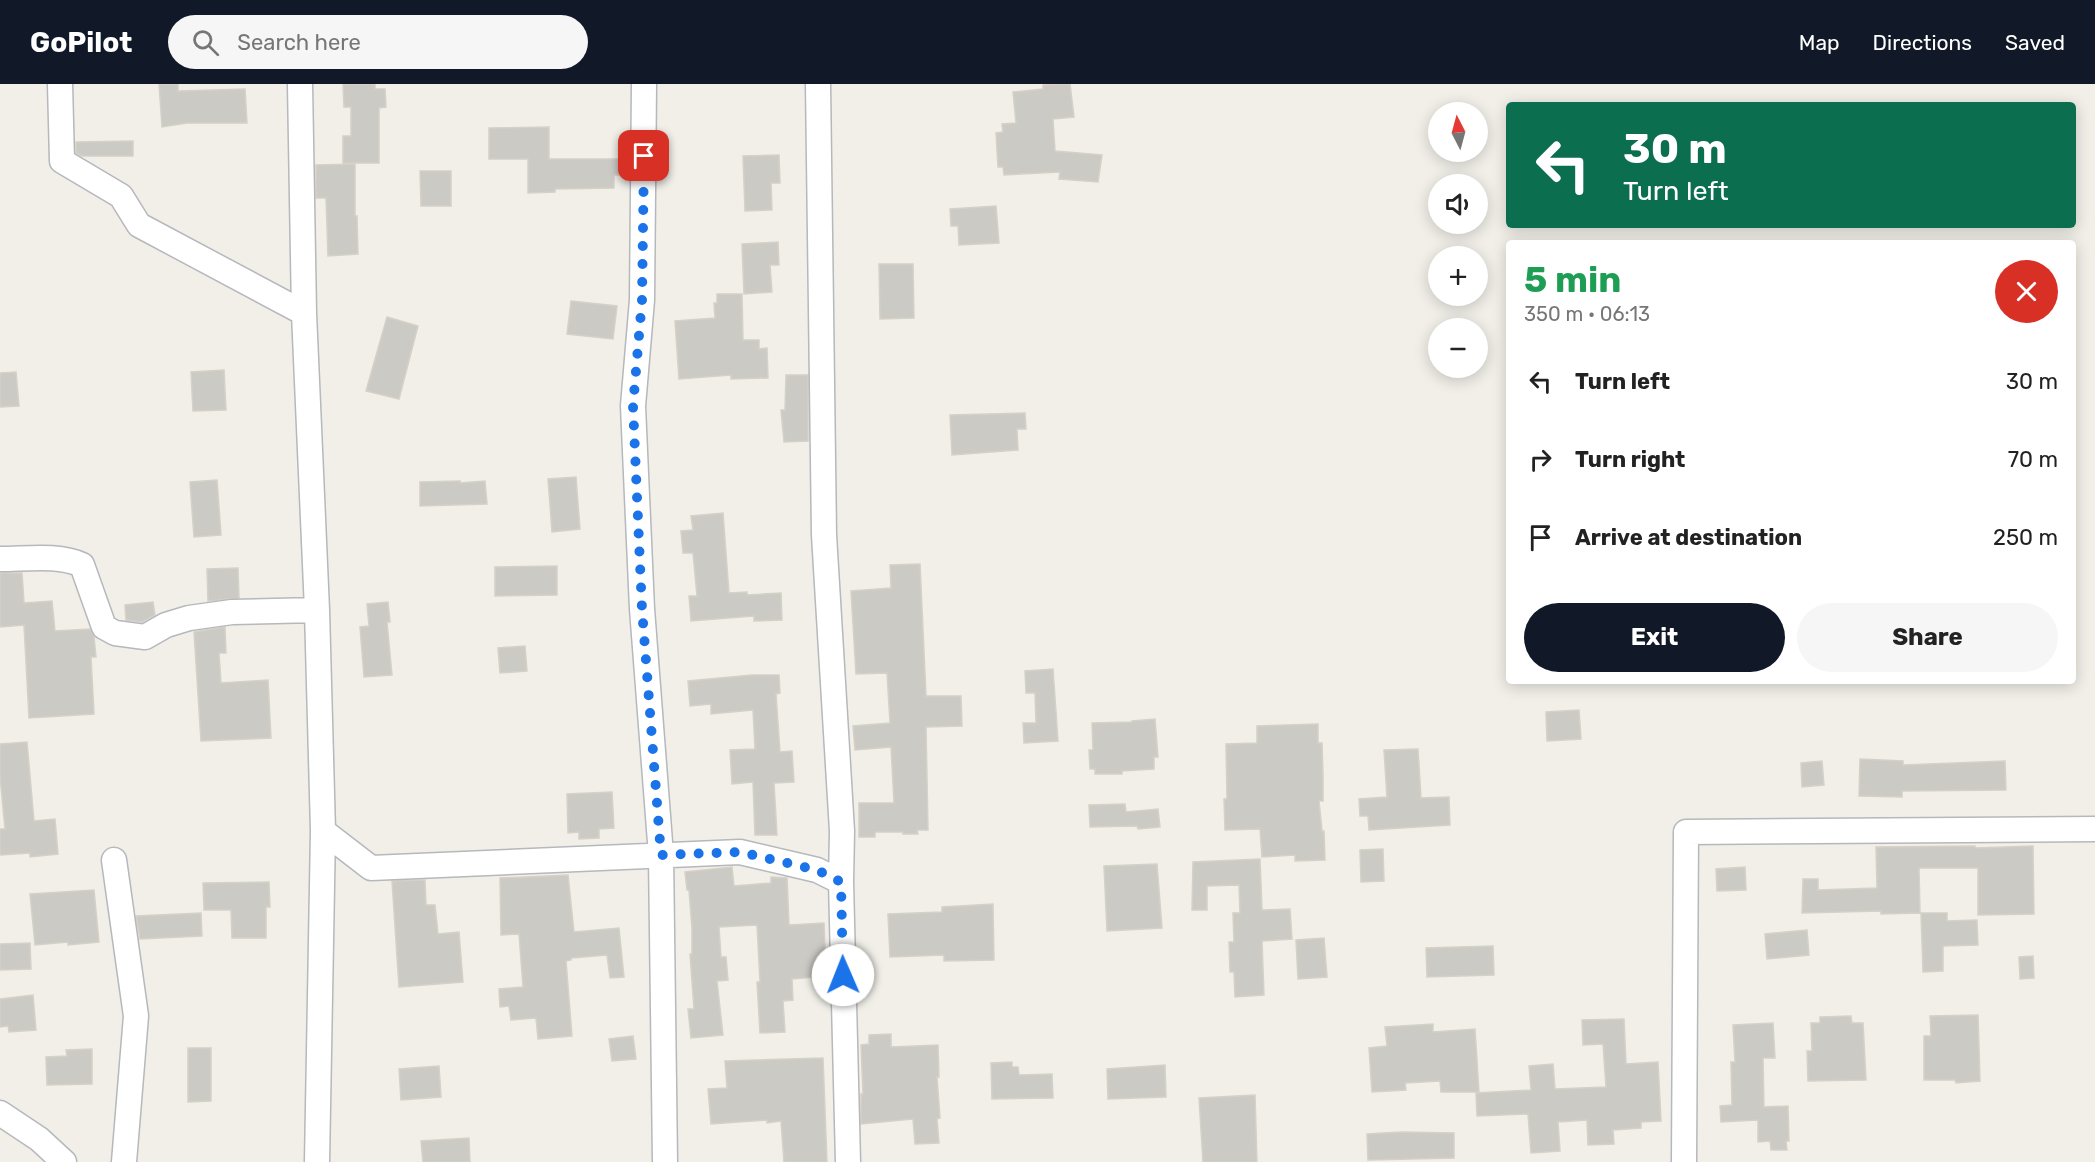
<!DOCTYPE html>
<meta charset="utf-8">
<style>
:root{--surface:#fff;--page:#f6f6f6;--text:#222;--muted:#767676;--accent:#111827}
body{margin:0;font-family:Rubik,sans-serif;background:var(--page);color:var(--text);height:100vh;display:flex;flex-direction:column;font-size:22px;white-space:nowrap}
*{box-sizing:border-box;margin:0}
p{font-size:20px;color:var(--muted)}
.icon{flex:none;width:33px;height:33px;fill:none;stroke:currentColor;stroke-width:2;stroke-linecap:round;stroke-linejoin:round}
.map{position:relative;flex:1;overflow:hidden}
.side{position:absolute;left:1506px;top:156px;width:570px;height:444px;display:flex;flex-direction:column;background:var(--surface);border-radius:6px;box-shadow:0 3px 15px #0003}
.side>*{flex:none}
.top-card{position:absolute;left:1506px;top:18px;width:570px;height:126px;border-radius:6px;box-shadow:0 3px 15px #0003;background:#0b6e4f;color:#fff;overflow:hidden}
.needle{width:39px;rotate:354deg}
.tools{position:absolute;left:1428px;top:18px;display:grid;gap:12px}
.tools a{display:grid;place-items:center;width:60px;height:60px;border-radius:50%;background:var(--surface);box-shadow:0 3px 15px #0003;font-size:30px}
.pin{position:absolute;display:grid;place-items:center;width:51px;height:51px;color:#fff;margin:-26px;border-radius:12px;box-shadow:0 3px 9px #0006}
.me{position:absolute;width:66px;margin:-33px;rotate:359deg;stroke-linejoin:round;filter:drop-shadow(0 0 4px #0008)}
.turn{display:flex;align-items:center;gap:21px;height:126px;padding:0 18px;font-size:27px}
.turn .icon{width:78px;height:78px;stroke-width:2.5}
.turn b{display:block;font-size:42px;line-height:51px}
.round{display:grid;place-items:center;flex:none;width:63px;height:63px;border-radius:32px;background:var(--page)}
.summary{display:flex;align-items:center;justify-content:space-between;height:102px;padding:0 18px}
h1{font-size:36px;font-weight:700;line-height:45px;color:#1e9e55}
.primary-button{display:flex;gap:12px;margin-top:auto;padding:12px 18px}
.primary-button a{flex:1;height:69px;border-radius:36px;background:var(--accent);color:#fff;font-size:24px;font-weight:700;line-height:69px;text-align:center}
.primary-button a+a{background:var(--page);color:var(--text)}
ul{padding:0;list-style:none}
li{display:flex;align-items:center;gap:18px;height:78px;padding:0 18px}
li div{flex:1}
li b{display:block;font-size:22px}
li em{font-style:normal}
header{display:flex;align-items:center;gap:36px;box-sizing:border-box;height:84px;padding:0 30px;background:var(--accent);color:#fff}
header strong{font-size:28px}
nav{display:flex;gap:33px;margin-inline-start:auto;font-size:21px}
.search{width:420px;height:54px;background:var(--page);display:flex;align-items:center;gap:15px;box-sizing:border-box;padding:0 21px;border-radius:33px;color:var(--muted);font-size:22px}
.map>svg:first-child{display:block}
.building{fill:#cccac5;stroke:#d6d1c6;stroke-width:1.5}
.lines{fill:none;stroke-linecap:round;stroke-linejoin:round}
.minor-casing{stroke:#b5b8bc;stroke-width:27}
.minor{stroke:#fff;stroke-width:24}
.route{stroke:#1a73e8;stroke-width:10;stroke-dasharray:0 18}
</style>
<header>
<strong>GoPilot</strong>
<div class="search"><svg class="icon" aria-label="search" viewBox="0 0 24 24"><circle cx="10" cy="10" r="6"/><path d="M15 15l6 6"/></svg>Search here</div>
<nav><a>Map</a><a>Directions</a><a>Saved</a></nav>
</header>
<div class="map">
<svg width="2095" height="1078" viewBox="0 0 2095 1078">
<rect width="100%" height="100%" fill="#f1efe8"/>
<path class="building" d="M 159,0 L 178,0 L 178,7 L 245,5 L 247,39 L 187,39 L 162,43 Z
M 343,0 L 375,0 L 375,5 L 385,5 L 386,23 L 379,24 L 379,79 L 343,79 L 343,52 L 351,52 L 351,23 L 344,23 Z
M 1070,0 L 1074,33 L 1053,35 L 1055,67 L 1102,71 L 1098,98 L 1059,95 L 1060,88 L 1004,91 L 1003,83 L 998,83 L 996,49 L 1003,48 L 1002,40 L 1016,39 L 1013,8 L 1043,5 L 1043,1 Z
M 549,43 L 549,75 L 621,75 L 622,91 L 614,91 L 614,104 L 555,105 L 555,108 L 528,109 L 528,75 L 489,75 L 489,44 Z
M 133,57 L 133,72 L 82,72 L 76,69 L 76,58 Z
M 779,71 L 780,99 L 771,99 L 772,126 L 745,127 L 743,72 Z
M 355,80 L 355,132 L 357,132 L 358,170 L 328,172 L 326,114 L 316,114 L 316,81 Z
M 420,87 L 451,87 L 451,122 L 421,122 Z
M 996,122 L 999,159 L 959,161 L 958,142 L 951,142 L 950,125 Z
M 778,158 L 779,181 L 770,181 L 772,208 L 744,210 L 742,160 Z
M 879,180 L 913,180 L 914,234 L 880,235 Z
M 717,210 L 742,210 L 743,256 L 759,256 L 759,265 L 767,264 L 768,294 L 731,295 L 731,291 L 679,295 L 675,237 L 715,234 L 714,219 L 717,219 Z
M 571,217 L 617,222 L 613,255 L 567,250 Z
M 387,233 L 418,242 L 399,315 L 366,307 Z
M 224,286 L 226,326 L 193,327 L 191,288 Z
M 16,288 L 19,322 L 0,323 L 0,289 Z
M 786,291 L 808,291 L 808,357 L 784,358 L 781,326 L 785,326 Z
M 1025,329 L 1026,345 L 1017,345 L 1018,366 L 952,371 L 950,331 Z
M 576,393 L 580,445 L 552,448 L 548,395 Z
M 217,396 L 221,451 L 194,453 L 190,398 Z
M 460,397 L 460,399 L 485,397 L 487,420 L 420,422 L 420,398 Z
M 723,429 L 729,509 L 747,508 L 747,511 L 781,509 L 782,536 L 754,537 L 754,532 L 691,537 L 689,512 L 697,512 L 693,469 L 683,469 L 681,447 L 693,446 L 691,432 Z
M 920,480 L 926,612 L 961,612 L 962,642 L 926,643 L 928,746 L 917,746 L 918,750 L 903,750 L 903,748 L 875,748 L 875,753 L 859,753 L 859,719 L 894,719 L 891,663 L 855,666 L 853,642 L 890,639 L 887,589 L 856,590 L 851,507 L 891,504 L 890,481 Z
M 557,482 L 557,511 L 495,512 L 495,483 Z
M 238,484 L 239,514 L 208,517 L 207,485 Z
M 0,489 L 22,489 L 24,519 L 52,517 L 55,547 L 90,545 L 94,553 L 96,573 L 91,573 L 94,630 L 29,634 L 24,541 L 0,543 Z
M 153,518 L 155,531 L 142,538 L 126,536 L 125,521 Z
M 388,518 L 390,538 L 387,538 L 392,591 L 364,593 L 360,543 L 369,542 L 367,520 Z
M 225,543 L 226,569 L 219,569 L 221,599 L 268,596 L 271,654 L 201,657 L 194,548 Z
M 525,562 L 527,587 L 500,589 L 498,564 Z
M 1053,585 L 1058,657 L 1024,659 L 1023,639 L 1036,639 L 1035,609 L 1026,609 L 1025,587 Z
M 752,591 L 779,591 L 780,609 L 776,610 L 780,668 L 792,667 L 794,698 L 774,699 L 777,751 L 755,751 L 753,698 L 732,700 L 730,666 L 755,665 L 753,626 L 711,630 L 711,620 L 690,622 L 688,597 Z
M 1579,626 L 1581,655 L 1547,657 L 1546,628 Z
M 1155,635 L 1158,673 L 1154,673 L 1154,685 L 1122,687 L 1122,690 L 1095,690 L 1095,685 L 1090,685 L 1089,666 L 1093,666 L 1092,639 L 1132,638 L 1132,637 Z
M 1318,640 L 1318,659 L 1322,659 L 1323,691 L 1323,717 L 1319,717 L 1322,747 L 1324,747 L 1325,776 L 1295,777 L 1295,771 L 1262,773 L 1260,745 L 1225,746 L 1224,715 L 1227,715 L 1226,660 L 1257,659 L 1257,642 Z
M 27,658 L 34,737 L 55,735 L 58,770 L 30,773 L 30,769 L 0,771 L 0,745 L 5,745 L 0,692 L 0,660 Z
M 1418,665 L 1421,714 L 1449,713 L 1450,741 L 1369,746 L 1368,732 L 1360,732 L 1359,715 L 1387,713 L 1384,666 Z
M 1860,675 L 1903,677 L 1903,681 L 2005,677 L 2006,706 L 1902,707 L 1902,713 L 1859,712 Z
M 1822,677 L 1824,701 L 1802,703 L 1801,679 Z
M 612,708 L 614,744 L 599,745 L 599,754 L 579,755 L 579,748 L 568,749 L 567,710 Z
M 1125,720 L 1126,728 L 1158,725 L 1160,743 L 1138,745 L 1137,742 L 1090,743 L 1089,721 Z
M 1975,762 L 1975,764 L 2033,762 L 2034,830 L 1978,831 L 1978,784 L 1919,784 L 1920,829 L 1881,830 L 1881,827 L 1802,829 L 1803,795 L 1818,795 L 1818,806 L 1877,804 L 1876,763 Z
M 1383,765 L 1384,797 L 1361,798 L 1360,766 Z
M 1260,775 L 1262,826 L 1290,825 L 1292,855 L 1262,857 L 1264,911 L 1235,913 L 1234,888 L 1230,888 L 1229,858 L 1234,858 L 1233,829 L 1240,829 L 1239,801 L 1207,802 L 1207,826 L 1192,826 L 1193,778 Z
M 1157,780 L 1162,844 L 1107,847 L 1104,782 Z
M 732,783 L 734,802 L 771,799 L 771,793 L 787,794 L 789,841 L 824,839 L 826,892 L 792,895 L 793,916 L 783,917 L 785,948 L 760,949 L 757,898 L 760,898 L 757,841 L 719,843 L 721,873 L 726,873 L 728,896 L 717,897 L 723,951 L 691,954 L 688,925 L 694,925 L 690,870 L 692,870 L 692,844 L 689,806 L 687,806 L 685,788 Z
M 1745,783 L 1746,806 L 1717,807 L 1716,785 Z
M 568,791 L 574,848 L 619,844 L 624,893 L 610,894 L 607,871 L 571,874 L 571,876 L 566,877 L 572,952 L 538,955 L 536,934 L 511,936 L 509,922 L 500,923 L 499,905 L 523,903 L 519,850 L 501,851 L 500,794 Z
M 425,796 L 426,821 L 435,821 L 438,850 L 459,848 L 463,898 L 399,903 L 392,797 Z
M 269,798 L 270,823 L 266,823 L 266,854 L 232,854 L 231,826 L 204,826 L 203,799 Z
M 94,806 L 99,858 L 68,861 L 68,858 L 35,861 L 30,810 Z
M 993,820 L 994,876 L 944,877 L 944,871 L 890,873 L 888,830 L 942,828 L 942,823 Z
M 201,829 L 202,852 L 140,855 L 136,832 Z
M 1921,829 L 1947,829 L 1947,837 L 1977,836 L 1978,861 L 1943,862 L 1943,887 L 1923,888 Z
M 1807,846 L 1809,871 L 1767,875 L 1765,850 Z
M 1324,854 L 1327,893 L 1298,895 L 1296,856 Z
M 30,859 L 31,885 L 0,886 L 0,860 Z
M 1493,862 L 1494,891 L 1427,893 L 1426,864 Z
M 2033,872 L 2034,894 L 2020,895 L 2019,873 Z
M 33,911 L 36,946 L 9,948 L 8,942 L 0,943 L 0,915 Z
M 1978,931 L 1980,997 L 1956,999 L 1955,996 L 1924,996 L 1924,952 L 1931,952 L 1930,932 Z
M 1851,932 L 1852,939 L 1863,939 L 1866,996 L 1808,997 L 1807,967 L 1812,967 L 1811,939 L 1820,939 L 1820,933 Z
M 1624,935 L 1626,980 L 1658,978 L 1661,1037 L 1641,1038 L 1641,1044 L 1613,1046 L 1614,1060 L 1588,1061 L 1587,1036 L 1558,1038 L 1560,1067 L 1531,1069 L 1528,1030 L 1477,1032 L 1476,1009 L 1531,1006 L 1529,982 L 1553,980 L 1555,1005 L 1606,1003 L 1603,960 L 1583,961 L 1582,936 Z
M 1773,939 L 1775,974 L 1763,974 L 1764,1023 L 1788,1022 L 1789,1057 L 1786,1057 L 1787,1066 L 1771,1066 L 1770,1057 L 1758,1058 L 1758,1036 L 1721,1038 L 1720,1022 L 1732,1021 L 1731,978 L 1735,978 L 1733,941 Z
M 1433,940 L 1433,948 L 1475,945 L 1479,1008 L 1441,1008 L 1440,997 L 1405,999 L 1406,1006 L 1372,1008 L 1369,964 L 1387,962 L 1385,943 Z
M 891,950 L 891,963 L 938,961 L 939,993 L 937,993 L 940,1034 L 937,1035 L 939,1059 L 915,1060 L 913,1035 L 861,1040 L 861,1010 L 863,1010 L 861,961 L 869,960 L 869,951 Z
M 633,952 L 636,975 L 612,977 L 609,955 Z
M 188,964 L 211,964 L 211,1017 L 188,1018 Z
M 92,965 L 92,1000 L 47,1001 L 46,973 L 67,972 L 66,966 Z
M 823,974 L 827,1078 L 784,1078 L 781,1037 L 767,1039 L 767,1036 L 711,1040 L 708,1005 L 727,1004 L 725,977 Z
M 1012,978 L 1012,983 L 1018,983 L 1019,991 L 1052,990 L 1053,1014 L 992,1015 L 991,979 Z
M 1165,981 L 1166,1013 L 1108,1015 L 1107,985 Z
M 439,982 L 441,1013 L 401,1016 L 399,985 Z
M 1255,1011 L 1257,1078 L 1203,1078 L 1199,1014 Z
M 1401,1048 L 1454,1049 L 1454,1074 L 1368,1076 L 1367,1050 Z
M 469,1054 L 470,1078 L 423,1078 L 421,1057 Z"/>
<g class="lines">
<defs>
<path id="minor" d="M 60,0 L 62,77 L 121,112 L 139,141 L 304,229
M 300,0 L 304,229 L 317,526 L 323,747 L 317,1078
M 644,0 L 642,216 L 633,322 L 642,525 L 661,771 L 665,1078
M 818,0 L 824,451 L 842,747 L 841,798 L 848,1078
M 0,475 C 26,475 59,470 82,481 L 104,543 L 115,549 L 145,553 L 166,541 L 189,534 L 232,528 L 317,526
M 323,747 L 371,784 L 740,768 L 817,786 L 841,798
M 114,776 L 136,932 L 124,1078
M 0,1029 L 39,1055 L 64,1078
M 1684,1078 L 1686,748 L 2095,745"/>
</defs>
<use href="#minor" class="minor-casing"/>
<use href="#minor" class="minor"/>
</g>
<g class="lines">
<path class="route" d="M 644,72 L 642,216 L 633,322 L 642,525 L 661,771 L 740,768 L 817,786 L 841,798 L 843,891"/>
</g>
</svg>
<div class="tools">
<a><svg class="needle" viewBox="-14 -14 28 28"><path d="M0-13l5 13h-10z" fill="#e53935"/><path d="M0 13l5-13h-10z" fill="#767676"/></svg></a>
<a><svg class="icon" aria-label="sound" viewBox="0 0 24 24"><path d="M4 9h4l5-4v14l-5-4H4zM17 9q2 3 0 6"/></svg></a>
<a>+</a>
<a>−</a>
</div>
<div class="pin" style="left:644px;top:72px;background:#d93025"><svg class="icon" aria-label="arrive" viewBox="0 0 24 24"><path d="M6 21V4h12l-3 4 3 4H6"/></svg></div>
<svg class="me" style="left:843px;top:891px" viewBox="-20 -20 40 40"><circle r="19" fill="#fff"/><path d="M0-13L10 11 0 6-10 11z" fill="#1a73e8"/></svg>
<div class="top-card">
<div class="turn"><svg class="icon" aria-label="left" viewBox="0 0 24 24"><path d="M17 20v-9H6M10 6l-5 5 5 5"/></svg><div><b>30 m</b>Turn left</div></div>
</div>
<section class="side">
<div class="summary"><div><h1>5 min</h1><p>350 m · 06:13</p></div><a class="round" style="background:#d93025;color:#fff"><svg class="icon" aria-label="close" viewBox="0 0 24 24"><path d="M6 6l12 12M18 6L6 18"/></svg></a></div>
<ul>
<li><svg class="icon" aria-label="left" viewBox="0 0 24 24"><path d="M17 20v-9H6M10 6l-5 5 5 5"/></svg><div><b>Turn left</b></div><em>30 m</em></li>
<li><svg class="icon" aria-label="right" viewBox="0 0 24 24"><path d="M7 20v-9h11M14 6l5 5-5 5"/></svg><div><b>Turn right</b></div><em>70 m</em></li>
<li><svg class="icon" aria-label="arrive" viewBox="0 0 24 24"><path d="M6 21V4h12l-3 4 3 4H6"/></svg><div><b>Arrive at destination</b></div><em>250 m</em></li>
</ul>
<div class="primary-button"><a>Exit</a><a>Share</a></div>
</section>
</div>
